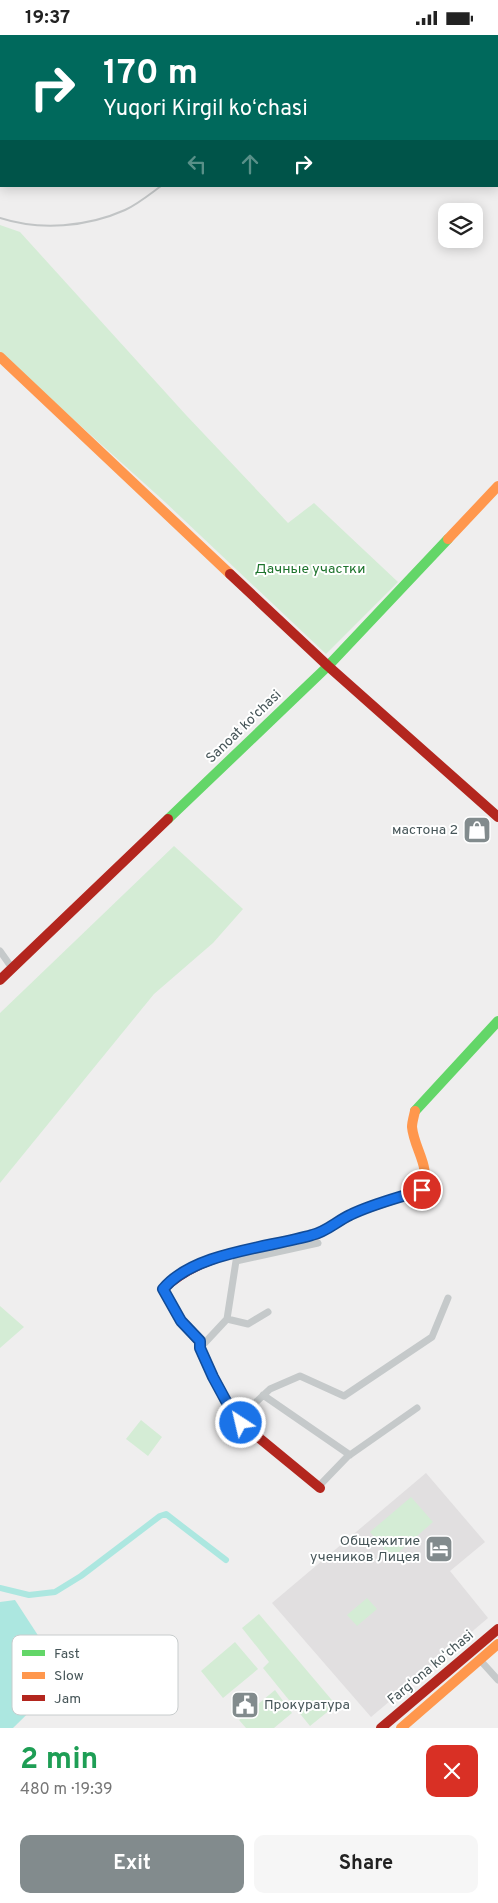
<!DOCTYPE html>
<meta charset="utf-8">
<style>
:root{--surface:#fff;--page:#f6f6f6;--text:#222;--muted:#767676;--accent:#828b8d}
body{margin:0;font-family:Overpass,sans-serif;background:var(--page);color:var(--text);height:100vh;display:flex;flex-direction:column;font-size:19px;white-space:nowrap}
*{box-sizing:border-box;margin:0}
p{font-size:16px;color:var(--muted)}
.icon{flex:none;width:28px;height:28px;fill:none;stroke:currentColor;stroke-width:2;stroke-linecap:round;stroke-linejoin:round}
.map{position:relative;height:1693px;overflow:hidden}
.details{display:flex;flex-direction:column;background:var(--surface);flex:1}
.details>*{flex:none}
.top-card{position:absolute;left:0px;top:0px;width:499px;height:152px;box-shadow:0 2px 12px #0003;background:#00695c;color:#fff;overflow:hidden}
.tools{position:absolute;left:438px;top:168px;display:grid;gap:10px}
.tools a{display:grid;place-items:center;width:45px;height:45px;border-radius:10px;background:var(--surface);box-shadow:0 2px 12px #0003;font-size:25px}
.pin{position:absolute;display:grid;place-items:center;width:42px;height:42px;color:#fff;margin:-21px;border:2px solid #fff;border-radius:50%;box-shadow:0 1px 5px #0007}
.me{position:absolute;width:55px;margin:-28px;rotate:325deg;stroke-linejoin:round;filter:drop-shadow(0 0 4px #0008)}
.turn{display:flex;align-items:center;gap:18px;height:105px;padding:0 20px;font-size:22px}
.turn .icon{width:65px;height:65px;stroke-width:2.5}
.turn b{display:block;font-size:35px;line-height:42px}
.lanes{display:flex;align-items:center;height:48px;padding:0 20px;background:#0003;justify-content:center;gap:25px;direction:ltr}
.lanes .off{opacity:.35}
.round{display:grid;place-items:center;flex:none;width:52px;height:52px;border-radius:10px;background:var(--page)}
.head{display:flex;align-items:center;justify-content:space-between;height:85px;padding:0 20px}
h1{font-size:30px;font-weight:700;line-height:38px;color:#1e9e55}
.primary-button{display:flex;gap:10px;margin-top:auto;padding:10px 20px}
.primary-button a{flex:1;height:58px;border-radius:10px;background:var(--accent);color:#fff;font-size:20px;font-weight:700;line-height:58px;text-align:center}
.primary-button a+a{background:var(--page);color:var(--text)}
.status{display:flex;justify-content:space-between;align-items:center;height:35px;padding:0 25px;background:var(--surface);direction:ltr}
.status svg{height:14px;fill:currentColor}
.map>svg:first-child{display:block}
.education{fill:#e1dfe0}
.green{fill:#d4ecd5}
.water{fill:#ace7e0}
.lines{fill:none;stroke-linecap:round;stroke-linejoin:round}
.canal{stroke:#ace7e0;stroke-width:6}
.street{stroke:#c5c9ca;stroke-width:7}
.fast{stroke:#63d668;stroke-width:10}
.slow{stroke:#ff974d;stroke-width:10}
.jam{stroke:#b3261e;stroke-width:10}
.rail{stroke:#c1c4c5;stroke-width:2}
.route-casing{stroke:#114b97;stroke-width:12}
.route{stroke:#1a73e8;stroke-width:9}
.labels{text-anchor:middle;dominant-baseline:central;stroke-width:4;stroke-linejoin:round;paint-order:stroke}
.park-label{font-size:14px;fill:#1e742d;stroke:#fff}
.street-label{font-size:14px;fill:#475659;stroke:#fff}
.poi-label{font-size:14px;fill:#475659;stroke:#fff;text-anchor:end}
.key{fill:#fff;stroke:#c8cccd;stroke-width:1}
.key-label{font-size:14px;fill:#475659}
</style>
<div class="status"><b>19:37</b><svg viewBox="0 0 49 12"><path d="M0 12V9h3v3zM5 12V6h3v6zM10 12V3h3v9zM15 12V0h3v12zM26 1h20v11H26zM47 4h2v5h-2z"/></svg></div>
<div class="map">
<svg width="498" height="1693" viewBox="0 0 498 1693">
<rect width="100%" height="100%" fill="#efeeee"/>
<path class="education" d="M 426,1438 L 485,1507 L 450,1536 L 488,1583 L 371,1682 L 272,1568 Z"/>
<path class="green" d="M 0,190 L 20,197 L 186,380 L 288,488 L 314,468 L 398,547 L 326,619 L 165,467 L 0,318 Z
M 174,811 L 243,874 L 213,908 L 154,959 L 0,1148 L 0,978 Z
M 0,1271 L 24,1292 L 0,1313 Z
M 141,1385 L 162,1402 L 148,1421 L 126,1404 Z
M 411,1462 L 433,1487 L 392,1523 L 370,1497 Z
M 367,1563 L 377,1574 L 357,1591 L 347,1580 Z
M 259,1579 L 336,1670 L 310,1691 L 263,1633 L 269,1627 L 242,1593 Z
M 235,1607 L 258,1634 L 223,1663 L 201,1636 Z
M 275,1655 L 292,1678 L 274,1693 L 246,1693 L 239,1685 Z"/>
<path class="water" d="M 15,1565 L 65,1642 L 13,1693 L 0,1693 L 0,1567 Z"/>
<g class="lines">
<path class="canal" d="M 0,1553 L 29,1560 L 55,1557 L 81,1541 L 160,1481 L 166,1479 L 226,1525"/>
<path class="street" d="M 174,1 L 175,0
M 0,916 L 12,933
M 227,1284 L 248,1289 L 268,1277
M 200,1313 L 227,1284 L 236,1226 L 318,1208
M 263,1360 L 350,1420
M 238,1384 L 270,1354 L 300,1341 L 344,1361 L 432,1302 L 448,1263
M 319,1451 L 347,1422 L 417,1373
M 480,1625 L 498,1645"/>
<path class="fast" d="M 168,784 L 328,631 L 448,504
M 415,1076 L 498,986"/>
<path class="slow" d="M 0,322 L 230,539
M 448,504 L 498,451
M 259,1212 L 318,1199 L 358,1176 L 422,1155 C 432,1133 414,1114 412,1092 C 412,1087 414,1081 415,1076
M 401,1693 L 498,1609"/>
<path class="jam" d="M 230,539 L 328,631 L 498,782
M 0,945 L 168,784
M 259,1212 C 223,1219 190,1229 163,1254 L 181,1286 L 199,1306 L 200,1313 L 213,1341 L 233,1379 L 241,1388 L 320,1453
M 381,1693 L 498,1594"/>
<path class="rail" d="M 201,1 L 202,0
M 0,106 L 1,106
M 0,183 C 40,196 87,192 125,175 C 138,169 150,159 161,151"/>
</g>
<g class="lines">
<defs>
<path id="route" d="M 241,1388 L 233,1379 L 213,1342 L 200,1313 L 200,1306 L 181,1286 L 163,1254 C 194,1217 268,1213 312,1200 C 326,1197 337,1186 350,1180 C 372,1169 398,1163 422,1155"/>
</defs>
<use href="#route" class="route-casing"/>
<use href="#route" class="route"/>
</g>
<defs>
<symbol id="shop-square" viewBox="-11 -11 22 22"><rect x="-9" y="-9" width="18" height="18" rx="4" fill="#828b8d" stroke="#fff"/><path d="M-5-2.5h2.3a2.7 3.5 0 0 1 5.4 0H5L5.5 6h-11ZM-1.5-2.5h3a1.5 2.3 0 0 0-3 0Z" fill="#fff"/></symbol>
<symbol id="hotel-square" viewBox="-11 -11 22 22"><rect x="-9" y="-9" width="18" height="18" rx="4" fill="#828b8d" stroke="#fff"/><path d="M-6-4.5h1.5V1H6V5H4.5V3h-9V5H-6ZM-4 0a1.8 1.8 0 1 1 3.6 0ZM.5 0V-2.5h3Q6-2.5 6 0Z" fill="#fff"/></symbol>
<symbol id="civic-square" viewBox="-11 -11 22 22"><rect x="-9" y="-9" width="18" height="18" rx="4" fill="#828b8d" stroke="#fff"/><path d="M-.6-6.5H3V-4.5H.6V-3L4-1V1h2V6H-6V1h2V-1L-.6-3ZM-1.2 2.5V6h2.4V2.5Z" fill="#fff"/></symbol>
</defs>
<g fill-rule="evenodd">
<use href="#shop-square" x="461" y="779" width="32" height="32"/>
<use href="#hotel-square" x="423" y="1498" width="32" height="32"/>
<use href="#civic-square" x="229" y="1654" width="32" height="32"/>
</g>
<g class="labels">
<g class="park-label">
<text x="310" y="534">Дачные участки</text>
</g>
<g class="street-label">
<text transform="translate(244 692) rotate(-44)">Sanoat ko'chasi</text>
<text transform="translate(431 1633) rotate(-40)">Fargʻona koʻchasi</text>
</g>
<g class="poi-label">
<text x="458" y="795">мастона 2</text>
<text x="420" y="1506">Общежитие<tspan x="420" dy="16">учеников Лицея</tspan></text>
<text x="264" y="1670" text-anchor="start">Прокуратура</text>
</g>
</g>
<rect x="12" y="1600" width="166" height="80" rx="8" class="key"/>
<rect x="22" y="1615" width="23" height="6" fill="#63d668"/>
<rect x="22" y="1637" width="23" height="7" fill="#ff974d"/>
<rect x="22" y="1660" width="23" height="6" fill="#b3261e"/>
<g class="key-label">
<text x="54" y="1623">Fast</text>
<text x="54" y="1645">Slow</text>
<text x="54" y="1668">Jam</text>
</g>
</svg>
<div class="tools">
<a><svg class="icon" aria-label="layers" viewBox="0 0 24 24"><path d="M12 4l9 5-9 5-9-5zM3 14l9 5 9-5"/></svg></a>
</div>
<div class="pin" style="left:422px;top:1155px;background:#d93025"><svg class="icon" aria-label="arrive" viewBox="0 0 24 24"><path d="M6 21V4h12l-3 4 3 4H6"/></svg></div>
<svg class="me" style="left:241px;top:1388px" viewBox="-20 -20 40 40"><circle r="17" fill="#1a73e8" stroke="#fff" stroke-width="3"/><path d="M0-11L8 9 0 5-8 9z" fill="#fff"/></svg>
<div class="top-card">
<div class="turn"><svg class="icon" aria-label="right" viewBox="0 0 24 24"><path d="M7 20v-9h11M14 6l5 5-5 5"/></svg><div><b>170 m</b>Yuqori Kirgil koʻchasi</div></div>
<div class="lanes"><svg class="icon off" aria-label="left" viewBox="0 0 24 24"><path d="M17 20v-9H6M10 6l-5 5 5 5"/></svg><svg class="icon off" aria-label="ahead" viewBox="0 0 24 24"><path d="M12 20V5M6 11l6-6 6 6"/></svg><svg class="icon" aria-label="right" viewBox="0 0 24 24"><path d="M7 20v-9h11M14 6l5 5-5 5"/></svg></div>
</div>
</div>
<section class="details">
<div class="head"><div><h1>2 min</h1><p>480 m · 19:39</p></div><a class="round" style="background:#d93025;color:#fff"><svg class="icon" aria-label="close" viewBox="0 0 24 24"><path d="M6 6l12 12M18 6L6 18"/></svg></a></div>
<div class="primary-button"><a>Exit</a><a>Share</a></div>
</section>
